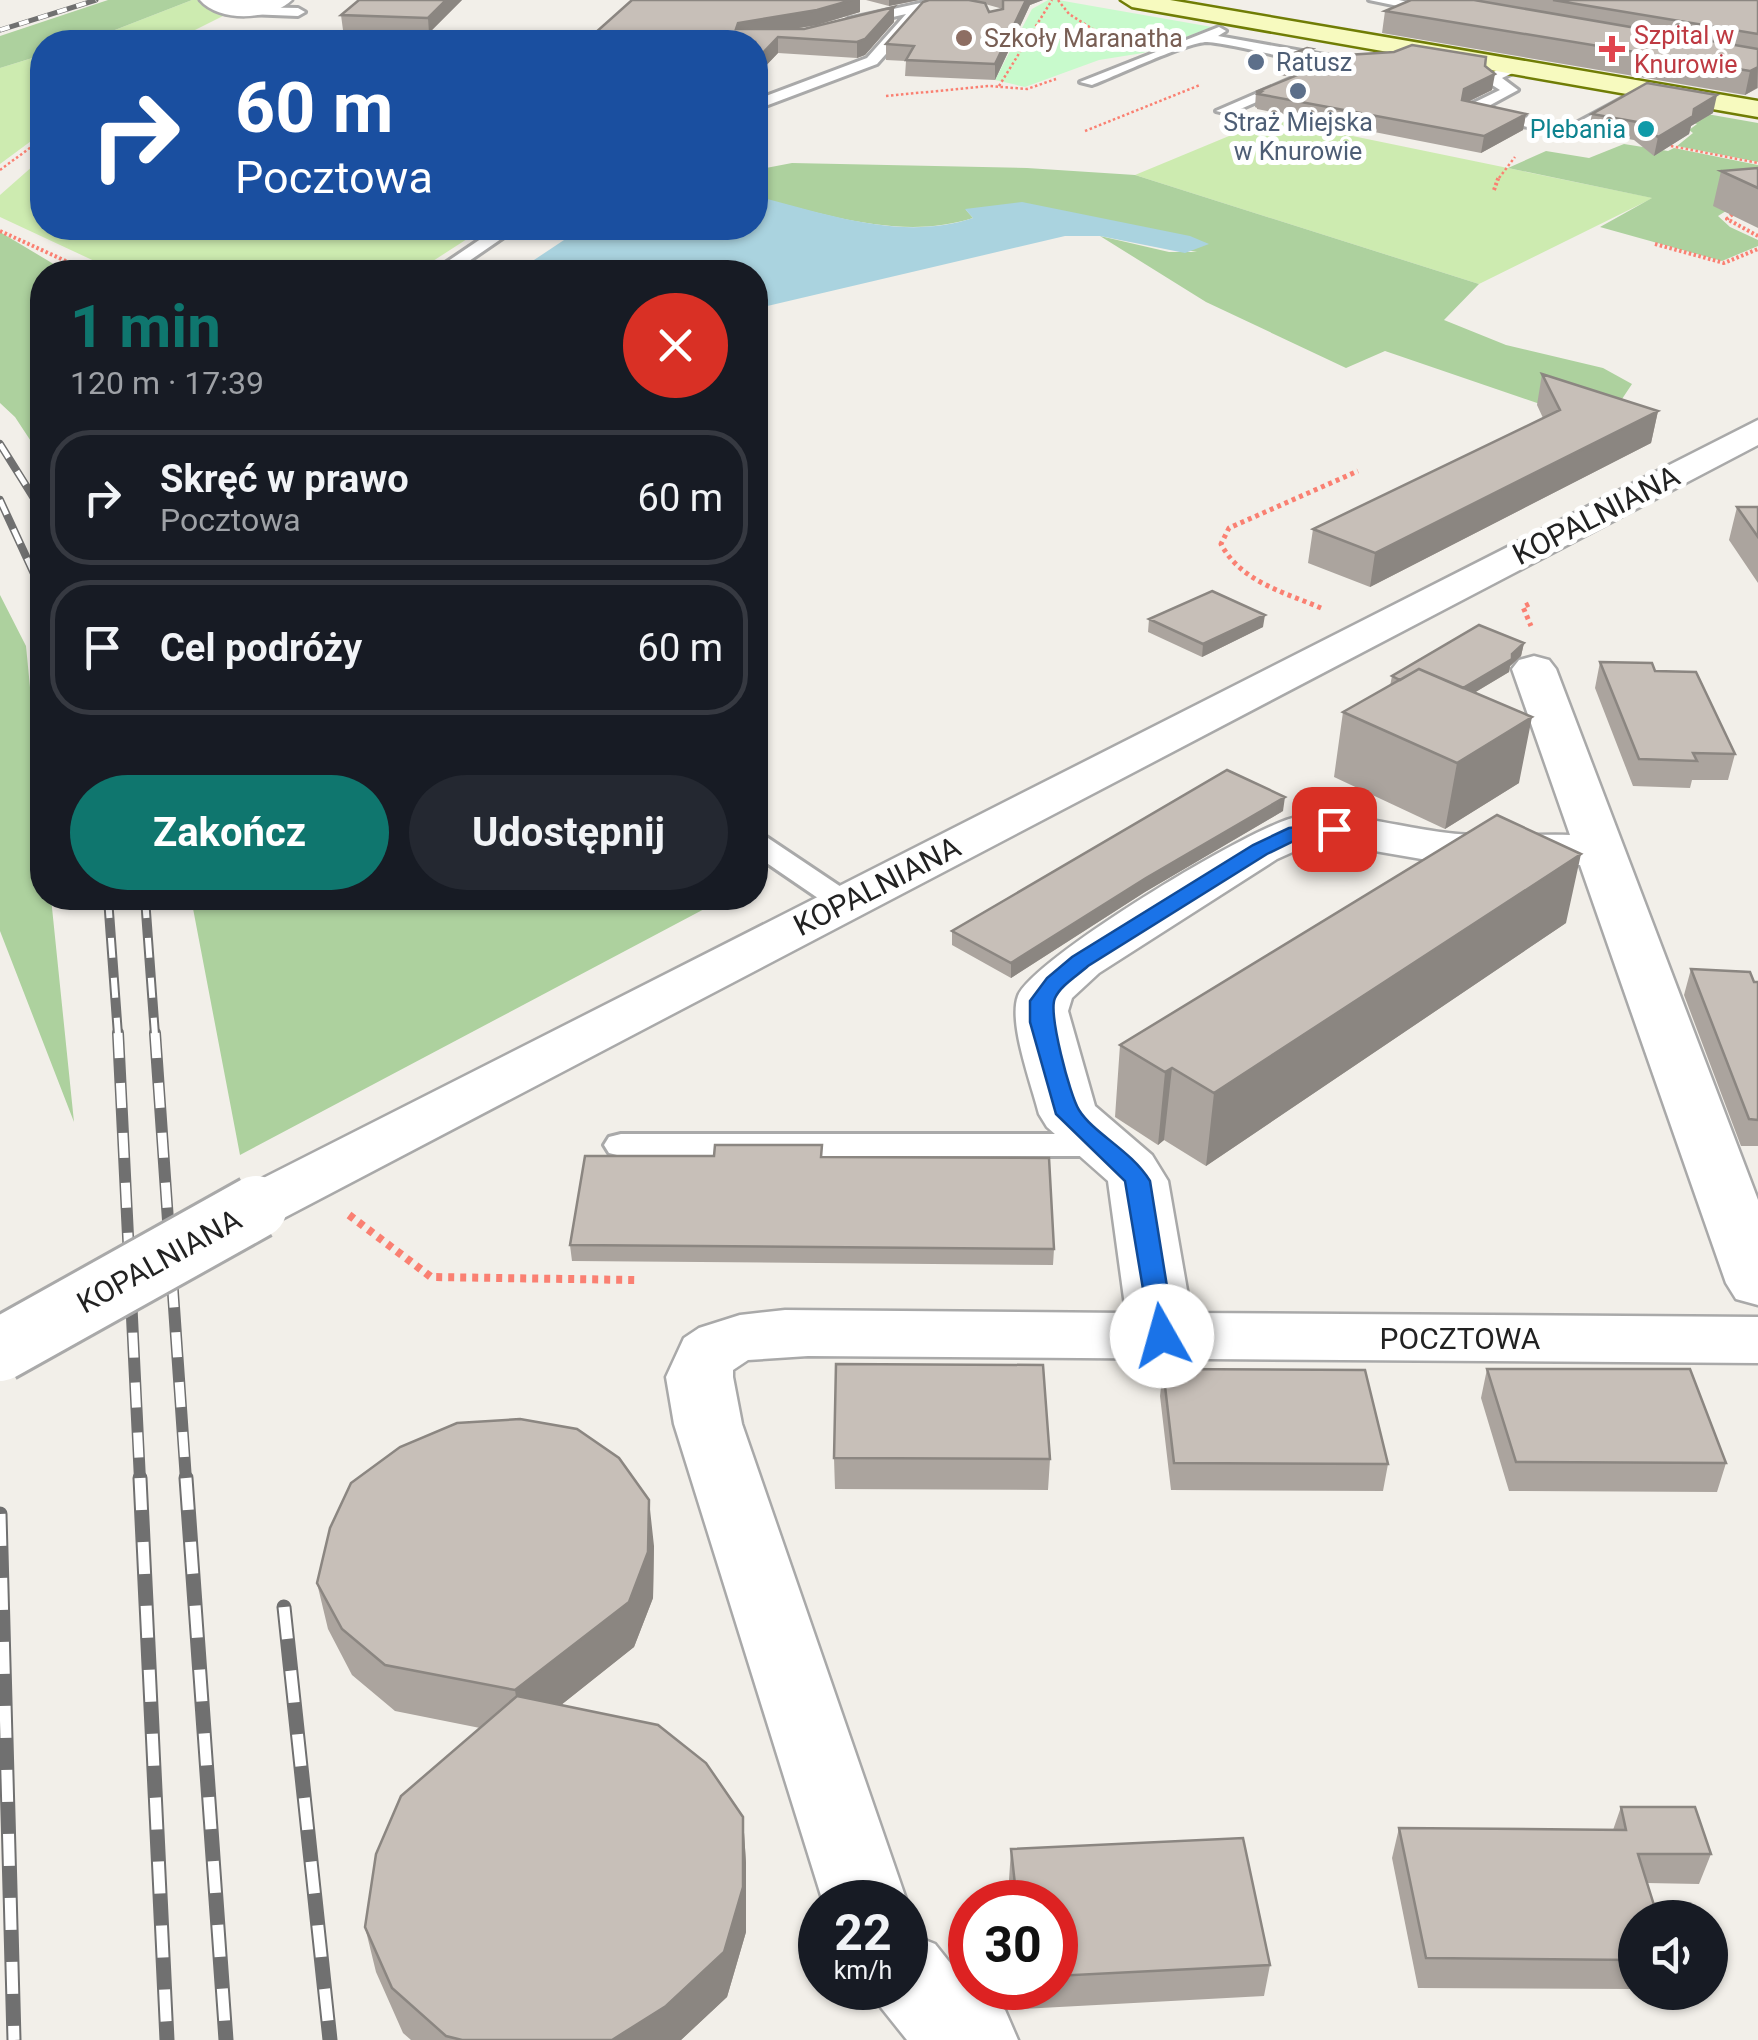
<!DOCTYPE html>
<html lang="pl">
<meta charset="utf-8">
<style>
:root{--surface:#171b24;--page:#242831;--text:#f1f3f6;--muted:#9ea1a6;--line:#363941;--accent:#0f766e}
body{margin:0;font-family:Roboto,sans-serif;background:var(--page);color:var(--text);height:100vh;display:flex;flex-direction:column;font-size:38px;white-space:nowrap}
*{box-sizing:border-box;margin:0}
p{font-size:32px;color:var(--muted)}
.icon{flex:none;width:55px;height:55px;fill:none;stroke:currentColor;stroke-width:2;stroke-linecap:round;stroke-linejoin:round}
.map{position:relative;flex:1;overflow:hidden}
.sheet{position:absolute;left:30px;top:260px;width:738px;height:650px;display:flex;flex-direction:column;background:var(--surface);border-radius:40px;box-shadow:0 2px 8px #0004}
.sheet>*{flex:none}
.top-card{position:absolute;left:30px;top:30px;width:738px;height:210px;border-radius:40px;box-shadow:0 2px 8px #0004;background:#1a4fa0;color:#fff;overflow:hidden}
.tools{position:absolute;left:1618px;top:1900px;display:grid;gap:20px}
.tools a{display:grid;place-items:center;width:110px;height:110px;border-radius:50%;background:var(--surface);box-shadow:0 2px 8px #0004;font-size:50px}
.speed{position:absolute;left:798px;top:1880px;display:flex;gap:20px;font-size:50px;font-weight:700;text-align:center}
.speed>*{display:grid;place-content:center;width:130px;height:130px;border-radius:50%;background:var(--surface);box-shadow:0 2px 8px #0004;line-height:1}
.speed small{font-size:25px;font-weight:400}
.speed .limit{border:15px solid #d22;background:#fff;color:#111}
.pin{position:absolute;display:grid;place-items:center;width:85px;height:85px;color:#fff;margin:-42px;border-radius:20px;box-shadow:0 5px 15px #0006}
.me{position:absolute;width:110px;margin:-55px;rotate:353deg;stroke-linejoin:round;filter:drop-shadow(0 0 8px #0008)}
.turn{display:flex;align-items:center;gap:35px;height:210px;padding:0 40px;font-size:45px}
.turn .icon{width:130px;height:130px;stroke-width:2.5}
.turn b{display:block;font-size:70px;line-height:85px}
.round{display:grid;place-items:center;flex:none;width:105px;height:105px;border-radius:52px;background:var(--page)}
.headline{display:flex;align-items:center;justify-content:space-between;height:170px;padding:0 40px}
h1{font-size:60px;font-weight:700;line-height:75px;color:var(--accent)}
.cta{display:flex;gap:20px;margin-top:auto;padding:20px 40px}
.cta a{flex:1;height:115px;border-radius:60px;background:var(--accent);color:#fff;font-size:40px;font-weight:700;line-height:115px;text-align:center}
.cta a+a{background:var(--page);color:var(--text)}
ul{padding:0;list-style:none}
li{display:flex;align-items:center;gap:30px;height:135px;margin:0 20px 15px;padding:0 20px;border:5px solid var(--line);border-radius:40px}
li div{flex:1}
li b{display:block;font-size:38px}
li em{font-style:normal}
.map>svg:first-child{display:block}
.grass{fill:#cdebb0}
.forest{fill:#add19e}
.park{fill:#c8facc}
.water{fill:#aad3df}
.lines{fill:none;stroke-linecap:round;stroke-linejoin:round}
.lane-casing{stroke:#a9a9a9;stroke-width:6}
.street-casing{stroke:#a9a9a9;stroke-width:5}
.secondary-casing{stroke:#707d05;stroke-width:5}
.path-far3{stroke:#fa8072;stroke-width:2.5;stroke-dasharray:2.5 2.5;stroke-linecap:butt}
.path-far2{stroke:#fa8072;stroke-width:4;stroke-dasharray:2.5 2.5;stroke-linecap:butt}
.path-far1{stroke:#fa8072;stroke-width:5;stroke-dasharray:4 4;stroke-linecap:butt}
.path{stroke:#fa8072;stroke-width:8;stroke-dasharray:6 6;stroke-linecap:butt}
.lane{fill:#fff;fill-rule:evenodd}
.street{fill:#fff;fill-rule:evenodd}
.secondary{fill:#f7fabf;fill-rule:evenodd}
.rail-far4-casing{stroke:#707070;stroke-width:5}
.rail-far3-casing{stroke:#707070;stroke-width:8}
.rail-far2-casing{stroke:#707070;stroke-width:10}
.rail-far1-casing{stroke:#707070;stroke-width:12}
.rail-casing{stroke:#707070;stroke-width:15}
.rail-far4{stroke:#fff;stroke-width:4;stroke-dasharray:10;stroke-linecap:butt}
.rail-far3{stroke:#fff;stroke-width:5;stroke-dasharray:16;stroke-linecap:butt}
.rail-far2{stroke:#fff;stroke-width:6;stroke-dasharray:20;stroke-linecap:butt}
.rail-far1{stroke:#fff;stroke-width:9;stroke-dasharray:25;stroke-linecap:butt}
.rail{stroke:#fff;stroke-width:11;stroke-dasharray:32;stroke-linecap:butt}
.street-bridge-casing{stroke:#a9a9a9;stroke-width:68;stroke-linecap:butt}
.street-bridge{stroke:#fff;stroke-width:62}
.wall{fill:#aba49e;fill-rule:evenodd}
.shaded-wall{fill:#8b8681}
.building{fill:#c7bfb8;stroke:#8b8681;stroke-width:2.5}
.route{fill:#1a73e8;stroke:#114b97;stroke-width:2.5}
.education-dot{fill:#8d6e63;stroke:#fff;stroke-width:4}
.health-dot{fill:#e0444e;stroke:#fff;stroke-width:4}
.service-dot{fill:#5c6f8a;stroke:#fff;stroke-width:4}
.culture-dot{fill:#0f9aa8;stroke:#fff;stroke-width:4}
.labels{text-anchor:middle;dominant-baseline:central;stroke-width:10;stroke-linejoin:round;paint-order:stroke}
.far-health-label{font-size:25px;fill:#be3a42;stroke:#fff;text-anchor:start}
.far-education-label{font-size:25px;fill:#785e54;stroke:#fff;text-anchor:start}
.far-service-label{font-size:25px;fill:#4e5e75;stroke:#fff;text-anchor:start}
.far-culture-label{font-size:25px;fill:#0d838f;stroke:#fff;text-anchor:end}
.street-label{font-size:30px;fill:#222;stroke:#fff}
</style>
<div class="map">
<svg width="1758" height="2040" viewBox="0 0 1758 2040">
<rect width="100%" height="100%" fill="#f2efe9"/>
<path class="grass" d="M 192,0 L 208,0 L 229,13 L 171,42 L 84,42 Z
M 42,55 L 42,133 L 0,164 L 0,68 Z
M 1270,119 L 1653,198 L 1479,284 L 1135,175 Z
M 42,158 L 42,228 L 484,228 L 416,272 L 118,272 L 0,217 L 0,195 Z"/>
<path class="forest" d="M 108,0 L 192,0 L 84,42 L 42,42 L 42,55 L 0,68 L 0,36 Z
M 1667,107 L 1758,123 L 1758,162 L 1677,146 L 1693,133 L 1689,130 L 1697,124 L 1651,116 Z
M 1624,144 L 1668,151 L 1674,148 L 1758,165 L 1758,191 L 1718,216 L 1730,227 L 1758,240 L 1758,246 L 1722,261 L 1600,227 L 1652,198 L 1508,168 L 1546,151 L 1589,158 Z
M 792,163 L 1027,168 L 1135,175 L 1479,284 L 1444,320 L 1506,345 L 1603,368 L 1632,384 L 1604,426 L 1385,351 L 1346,368 L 1206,302 L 1100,236 L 1169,252 L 1197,252 L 966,210 L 973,218 C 901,241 826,214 755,197 L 755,170 Z
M 0,232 L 67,272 L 42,272 L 42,458 L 15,417 L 0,403 Z
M 0,595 L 26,646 L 42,811 L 42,898 L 51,898 L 74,1122 L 0,931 Z
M 191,898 L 725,898 L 240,1155 Z"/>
<path class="park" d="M 1048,0 L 1058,0 L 1212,27 L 1143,53 L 1099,60 L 1025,87 L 995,80 L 1032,9 Z"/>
<path class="water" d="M 755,196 C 825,213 901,242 973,218 L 965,209 L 1022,202 L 1190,236 L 1209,244 L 1185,253 L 1100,236 L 1065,236 L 755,309 L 755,272 L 516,272 L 582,228 L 755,228 Z"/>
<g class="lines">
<defs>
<path id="lane" d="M 934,0 L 959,0 L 914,12 L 917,19 L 877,64 L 755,110 L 755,100 L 867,58 L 906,14 L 853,26 L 848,25 L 848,19 Z
M 1369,0 L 1399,0 L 1453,12 L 1446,16 Z
M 244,7 L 298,8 L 305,12 L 298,16 L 249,14 L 242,10 Z
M 1219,27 L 1226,31 L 1218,36 L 1341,58 L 1374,58 L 1381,62 C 1353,81 1245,44 1207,42 C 1187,42 1116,76 1092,85 L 1080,82 Z
M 1514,63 L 1519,64 L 1519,70 L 1502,78 L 1518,90 L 1483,109 L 1571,126 L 1625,97 L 1637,100 L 1573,136 L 1463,114 L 1463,108 L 1500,90 L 1486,81 L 1486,75 Z
M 1290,79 L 1302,82 L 1229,114 L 1216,111 Z
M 497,228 L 517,228 L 453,272 L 432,272 Z
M 755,833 L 765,836 L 856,897 L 860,903 L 856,909 L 834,909 L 755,855 Z
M 621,1134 L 1100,1134 L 1112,1137 L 1117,1145 L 1112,1153 L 1100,1156 L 621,1156 L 609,1153 L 604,1145 L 609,1137 Z"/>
<path id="street" d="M 200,0 L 292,0 C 271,20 220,23 200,0 Z
M 1758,420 L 1758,445 L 278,1221 L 256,1227 L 234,1221 L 225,1207 L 234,1193 Z
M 1534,656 L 1549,660 L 1556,669 L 1758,1200 L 1758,1305 L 1736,1299 L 1726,1283 L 1580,865 L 1445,863 L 1334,844 L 1306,846 L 1277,859 L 1099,973 L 1072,998 L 1068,1011 L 1095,1106 L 1152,1155 L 1168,1181 L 1191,1313 L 1758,1317 L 1758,1363 L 808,1356 L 748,1360 L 733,1370 L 733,1377 L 742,1424 L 907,1902 L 905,1906 L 905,1902 L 823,1902 L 674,1424 L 666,1377 L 684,1338 L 699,1328 L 740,1315 L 785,1310 L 1126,1313 L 1108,1181 L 1047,1127 L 1039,1114 C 1032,1085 1008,1023 1018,996 C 1032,959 1255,824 1297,817 C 1345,810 1393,826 1440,832 C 1482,838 1528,834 1570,835 L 1512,669 L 1519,660 Z
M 905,1932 L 935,1944 L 970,1988 L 1005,2010 L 1018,2040 L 907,2040 L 875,2000 L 869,1988 L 905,1988 Z"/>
<path id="secondary" d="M 1121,0 L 1170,0 L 1758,101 L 1758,117 L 1132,7 Z"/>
</defs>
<use href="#lane" class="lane-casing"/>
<use href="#street" class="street-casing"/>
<use href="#secondary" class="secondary-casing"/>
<path class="path-far3" d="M 1058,0 L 1069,14 L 1107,38
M 1030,33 L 1088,44
M 182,42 L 198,33
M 999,86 L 1052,0
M 886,96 L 989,86 L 1027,89 L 1056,79
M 1085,131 L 1200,85
M 1666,145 L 1758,163
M 0,170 L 42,139
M 1499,178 L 1515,157"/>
<path class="path-far2" d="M 1494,190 L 1499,176
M 1736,211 L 1727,219 L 1758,236
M 0,231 L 90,272
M 1655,244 L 1724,263 L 1758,249"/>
<path class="path-far1" d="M 1529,604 L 1523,607 L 1531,626
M 1321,608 C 1284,592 1241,582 1221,544 L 1229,528 L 1358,471"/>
<path class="path" d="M 349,1215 L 431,1277 L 635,1280"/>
<use href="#lane" class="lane"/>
<use href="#street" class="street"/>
<use href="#secondary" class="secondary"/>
<defs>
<path id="rail-far4" d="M 0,30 L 96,0"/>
<path id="rail-far3" d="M 0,444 L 42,511
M 0,500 L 42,591"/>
<path id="rail-far2" d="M 108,898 L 118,1035
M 145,898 L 155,1035"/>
<path id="rail-far1" d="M 118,1033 L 140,1480
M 155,1033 L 186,1480"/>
<path id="rail" d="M 140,1478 L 167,2040
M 186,1478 L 226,2040
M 0,1514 L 14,2040
M 284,1607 L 330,2040"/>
</defs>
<use href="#rail-far4" class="rail-far4-casing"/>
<use href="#rail-far3" class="rail-far3-casing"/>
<use href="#rail-far2" class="rail-far2-casing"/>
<use href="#rail-far1" class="rail-far1-casing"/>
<use href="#rail" class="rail-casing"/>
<use href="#rail-far4" class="rail-far4"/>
<use href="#rail-far3" class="rail-far3"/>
<use href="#rail-far2" class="rail-far2"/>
<use href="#rail-far1" class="rail-far1"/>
<use href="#rail" class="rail"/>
<defs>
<path id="street-bridge" d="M 0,1350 L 256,1207"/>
</defs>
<use href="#street-bridge" class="street-bridge-casing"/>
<use href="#street-bridge" class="street-bridge"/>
</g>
<path class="wall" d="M 462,0 L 429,33 L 343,30 L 341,15 Z
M 632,0 L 860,12 L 817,25 L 794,29 L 804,29 L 894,7 L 894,22 L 865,55 L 857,58 L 778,53 L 755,77 L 755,42 Z
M 866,0 L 919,0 L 889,6 Z
M 972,0 L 1043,0 L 1030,5 L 995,80 L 905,76 L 906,61 L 886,60 L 886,44 ZM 985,4 L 1003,9 L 989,12 Z
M 1411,0 L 1758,0 L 1758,88 L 1745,95 L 1382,33 L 1385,11 Z
M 1312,49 L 1310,65 L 1285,76 L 1279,75 L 1281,58 Z
M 1485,66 L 1492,90 L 1468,102 L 1526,114 L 1523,130 L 1481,153 L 1257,109 L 1257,108 L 1255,107 L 1256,92 Z
M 1713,113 L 1691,126 L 1689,134 L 1654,156 L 1634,140 L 1588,132 L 1592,114 Z
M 1758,168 L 1758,228 L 1713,206 L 1721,171 Z
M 1542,374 L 1658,411 L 1651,443 L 1370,587 L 1308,563 L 1313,529 L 1543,418 L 1537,405 Z
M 1737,507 L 1758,507 L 1758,583 L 1729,540 Z
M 1149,619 L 1263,627 L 1202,657 L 1148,632 Z
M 1524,643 L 1521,656 L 1510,666 L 1509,672 L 1474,693 L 1519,783 L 1445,829 L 1334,777 L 1343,712 L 1390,686 L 1392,676 Z
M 1600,662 L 1655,671 L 1735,754 L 1728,780 L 1692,780 L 1690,788 L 1633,786 L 1595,688 Z
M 1283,811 L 1145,892 L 1011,978 L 952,945 L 952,931 Z
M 1566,923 L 1206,1166 L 1164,1140 L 1158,1145 L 1115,1117 L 1120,1045 Z
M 1691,969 L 1758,982 L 1758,1146 L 1741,1146 L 1684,995 Z
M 822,1157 L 1054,1249 L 1053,1265 L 572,1261 L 570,1245 Z
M 1163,1369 L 1388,1464 L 1383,1491 L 1171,1490 L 1160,1396 Z
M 1487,1369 L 1726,1463 L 1717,1492 L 1509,1491 L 1481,1398 Z
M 834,1458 L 1050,1459 L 1048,1490 L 835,1489 Z
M 654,1546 L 653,1598 L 634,1647 L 561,1705 L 743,1817 L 746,1863 L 746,1932 L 727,1997 L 681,2040 L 411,2040 L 403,2033 L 376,1972 L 365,1927 L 480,1728 L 395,1711 L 352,1675 L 328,1629 L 317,1583 Z
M 1621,1807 L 1711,1854 L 1699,1884 L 1647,1883 L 1635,1918 L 1635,1989 L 1418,1988 L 1392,1858 L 1399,1828 L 1613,1830 Z
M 1011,1849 L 1270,1965 L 1264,1996 L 1022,2009 L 1020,1988 L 1055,1988 L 1055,1902 L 1011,1902 L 1009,1880 Z"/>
<path class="shaded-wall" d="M 446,0 L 462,0 L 429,33 L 428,18 Z
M 852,0 L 860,0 L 860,12 L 817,25 L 738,38 L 736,29 L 738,23 Z
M 889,0 L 919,0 L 889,6 Z
M 1026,0 L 1043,0 L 1030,5 L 995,80 L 995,64 Z
M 894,7 L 894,22 L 865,55 L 857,58 L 857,42 Z
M 778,37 L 778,53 L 755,77 L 755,61 Z
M 1312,49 L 1310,65 L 1285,76 L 1287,59 Z
M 1758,67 L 1757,88 L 1745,95 L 1750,71 Z
M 1495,74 L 1492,90 L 1461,105 L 1464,89 Z
M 1717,95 L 1713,113 L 1691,126 L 1689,134 L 1654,156 L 1658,137 L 1694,109 Z
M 1526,114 L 1523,130 L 1481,153 L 1484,136 Z
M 1658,411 L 1651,443 L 1370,587 L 1375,553 Z
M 1265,615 L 1263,627 L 1202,657 L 1203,644 Z
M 1524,643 L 1521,656 L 1510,666 L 1509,672 L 1442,712 L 1445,699 L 1512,654 Z
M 1532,717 L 1519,783 L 1445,829 L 1457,763 Z
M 1285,797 L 1283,811 L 1145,892 L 1011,978 L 1011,963 L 1146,878 Z
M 1581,854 L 1566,923 L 1206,1166 L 1214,1093 Z
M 1172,1068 L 1164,1140 L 1158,1145 L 1165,1072 Z
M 649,1500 L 654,1546 L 653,1598 L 634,1647 L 522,1736 L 515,1690 Z
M 743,1817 L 746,1863 L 746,1932 L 727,1997 L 681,2040 L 612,2040 Z"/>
<path class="building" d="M 359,0 L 446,0 L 428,18 L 341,15 Z
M 632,0 L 852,0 L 817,10 L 738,23 L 736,29 L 804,29 L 894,7 L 865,39 L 857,42 L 778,37 L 755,61 L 755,42 L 585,42 Z
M 929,0 L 969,0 L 985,3 L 989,12 L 1003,9 L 1003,0 L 1026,0 L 995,64 L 906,60 L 914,46 L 886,44 L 923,2 Z
M 1411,0 L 1474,0 L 1758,49 L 1758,67 L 1750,71 L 1385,11 Z
M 1553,0 L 1758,0 L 1758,34 Z
M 1412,45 L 1486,57 L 1485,66 L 1495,74 L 1464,89 L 1462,100 L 1526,114 L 1484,136 L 1258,94 L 1261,92 L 1256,92 L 1346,55 L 1394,52 Z
M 1307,48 L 1312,49 L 1287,59 L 1281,58 Z
M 1647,83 L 1717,95 L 1694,109 L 1693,116 L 1658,137 L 1637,122 L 1592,114 Z
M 1758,168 L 1758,188 L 1721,171 Z
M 1542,374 L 1658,411 L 1375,553 L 1313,529 L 1560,410 Z
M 1737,507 L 1758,507 L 1758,537 Z
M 1212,591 L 1265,615 L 1203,644 L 1149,619 Z
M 1479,625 L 1524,643 L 1512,654 L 1512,659 L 1463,688 L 1419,669 L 1400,680 L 1392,676 Z
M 1600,662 L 1652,663 L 1655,671 L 1696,672 L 1735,754 L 1693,753 L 1697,761 L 1639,759 Z
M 1419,669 L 1532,717 L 1457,763 L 1343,712 Z
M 1227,770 L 1285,797 L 1146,878 L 1011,963 L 952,931 Z
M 1497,815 L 1581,854 L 1214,1093 L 1172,1068 L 1165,1072 L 1120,1045 Z
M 1691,969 L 1750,972 L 1754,982 L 1758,982 L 1758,1120 L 1749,1119 Z
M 715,1145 L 822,1145 L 821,1157 L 1049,1158 L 1054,1249 L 570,1245 L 585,1156 L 714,1156 Z
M 836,1364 L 1043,1365 L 1050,1459 L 834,1458 Z
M 1163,1369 L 1365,1370 L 1388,1464 L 1174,1463 Z
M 1487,1369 L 1690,1369 L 1726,1463 L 1516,1462 Z
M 520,1419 L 577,1429 L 619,1458 L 649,1500 L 648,1552 L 629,1602 L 515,1690 L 385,1665 L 342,1629 L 317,1583 L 330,1528 L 351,1483 L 400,1447 L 457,1423 Z
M 517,1696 L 658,1725 L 706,1763 L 743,1817 L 743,1887 L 724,1952 L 666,2006 L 612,2040 L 462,2040 L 446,2036 L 392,1988 L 365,1927 L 376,1854 L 401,1796 Z
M 1621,1807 L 1695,1807 L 1711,1854 L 1638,1854 L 1658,1918 L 1635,1918 L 1635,1960 L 1426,1958 L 1399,1828 L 1626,1830 Z
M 1243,1838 L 1270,1965 L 1055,1976 L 1055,1902 L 1017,1902 L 1011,1849 Z"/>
<path class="route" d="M 1334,823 L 1341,825 L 1341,833 L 1300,838 L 1267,854 L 1088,966 C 1077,976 1061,985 1055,998 C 1048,1013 1070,1096 1079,1110 C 1094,1134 1131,1150 1150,1181 L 1175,1336 L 1172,1343 L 1152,1343 L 1125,1181 L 1056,1114 L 1030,1022 L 1030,1001 L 1047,978 L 1072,957 L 1253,845 L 1289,828 Z"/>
<circle class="education-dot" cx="964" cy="38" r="10"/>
<path class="health-dot" d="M1607 34h10v10h10v10h-10v10h-10v-10h-10v-10h10z"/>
<g class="service-dot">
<circle cx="1256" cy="62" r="10"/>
<circle cx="1298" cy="91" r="10"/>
</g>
<circle class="culture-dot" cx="1646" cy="129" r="10"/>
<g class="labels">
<g class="far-health-label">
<text x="1634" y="35">Szpital w<tspan x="1634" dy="29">Knurowie</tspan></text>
</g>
<g class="far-education-label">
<text x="984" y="38">Szkoły Maranatha</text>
</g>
<g class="far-service-label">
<text x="1276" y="62">Ratusz</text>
<text x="1298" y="122" text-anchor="middle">Straż Miejska<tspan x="1298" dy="29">w Knurowie</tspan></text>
</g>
<g class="far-culture-label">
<text x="1626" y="129">Plebania</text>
</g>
<g class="street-label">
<text transform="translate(1596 515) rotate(-27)">KOPALNIANA</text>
<text transform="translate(877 886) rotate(-27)">KOPALNIANA</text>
<text transform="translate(159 1261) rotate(-29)">KOPALNIANA</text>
<text x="1460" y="1338">POCZTOWA</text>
</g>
</g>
</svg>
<div class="tools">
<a><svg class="icon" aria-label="sound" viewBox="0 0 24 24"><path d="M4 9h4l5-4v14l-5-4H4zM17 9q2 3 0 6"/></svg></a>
</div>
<div class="speed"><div>22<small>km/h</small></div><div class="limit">30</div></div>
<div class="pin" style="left:1334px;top:829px;background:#d93025"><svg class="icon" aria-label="arrive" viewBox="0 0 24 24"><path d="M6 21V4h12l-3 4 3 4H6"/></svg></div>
<svg class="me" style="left:1162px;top:1336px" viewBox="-20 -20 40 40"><circle r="19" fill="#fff"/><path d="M0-13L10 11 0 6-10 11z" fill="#1a73e8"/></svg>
<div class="top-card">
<div class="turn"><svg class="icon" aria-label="right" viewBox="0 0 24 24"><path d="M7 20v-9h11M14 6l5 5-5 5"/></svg><div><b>60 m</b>Pocztowa</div></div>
</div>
<section class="sheet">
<div class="headline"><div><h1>1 min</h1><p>120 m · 17:39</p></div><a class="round" style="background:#d93025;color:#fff"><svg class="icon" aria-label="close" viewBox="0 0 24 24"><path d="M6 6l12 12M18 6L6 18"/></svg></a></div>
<ul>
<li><svg class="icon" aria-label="right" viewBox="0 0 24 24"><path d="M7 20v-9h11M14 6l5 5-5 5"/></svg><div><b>Skręć w prawo</b><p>Pocztowa</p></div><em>60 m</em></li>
<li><svg class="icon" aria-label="arrive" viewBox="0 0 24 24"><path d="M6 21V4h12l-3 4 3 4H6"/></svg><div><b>Cel podróży</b></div><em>60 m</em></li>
</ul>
<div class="cta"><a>Zakończ</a><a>Udostępnij</a></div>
</section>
</div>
